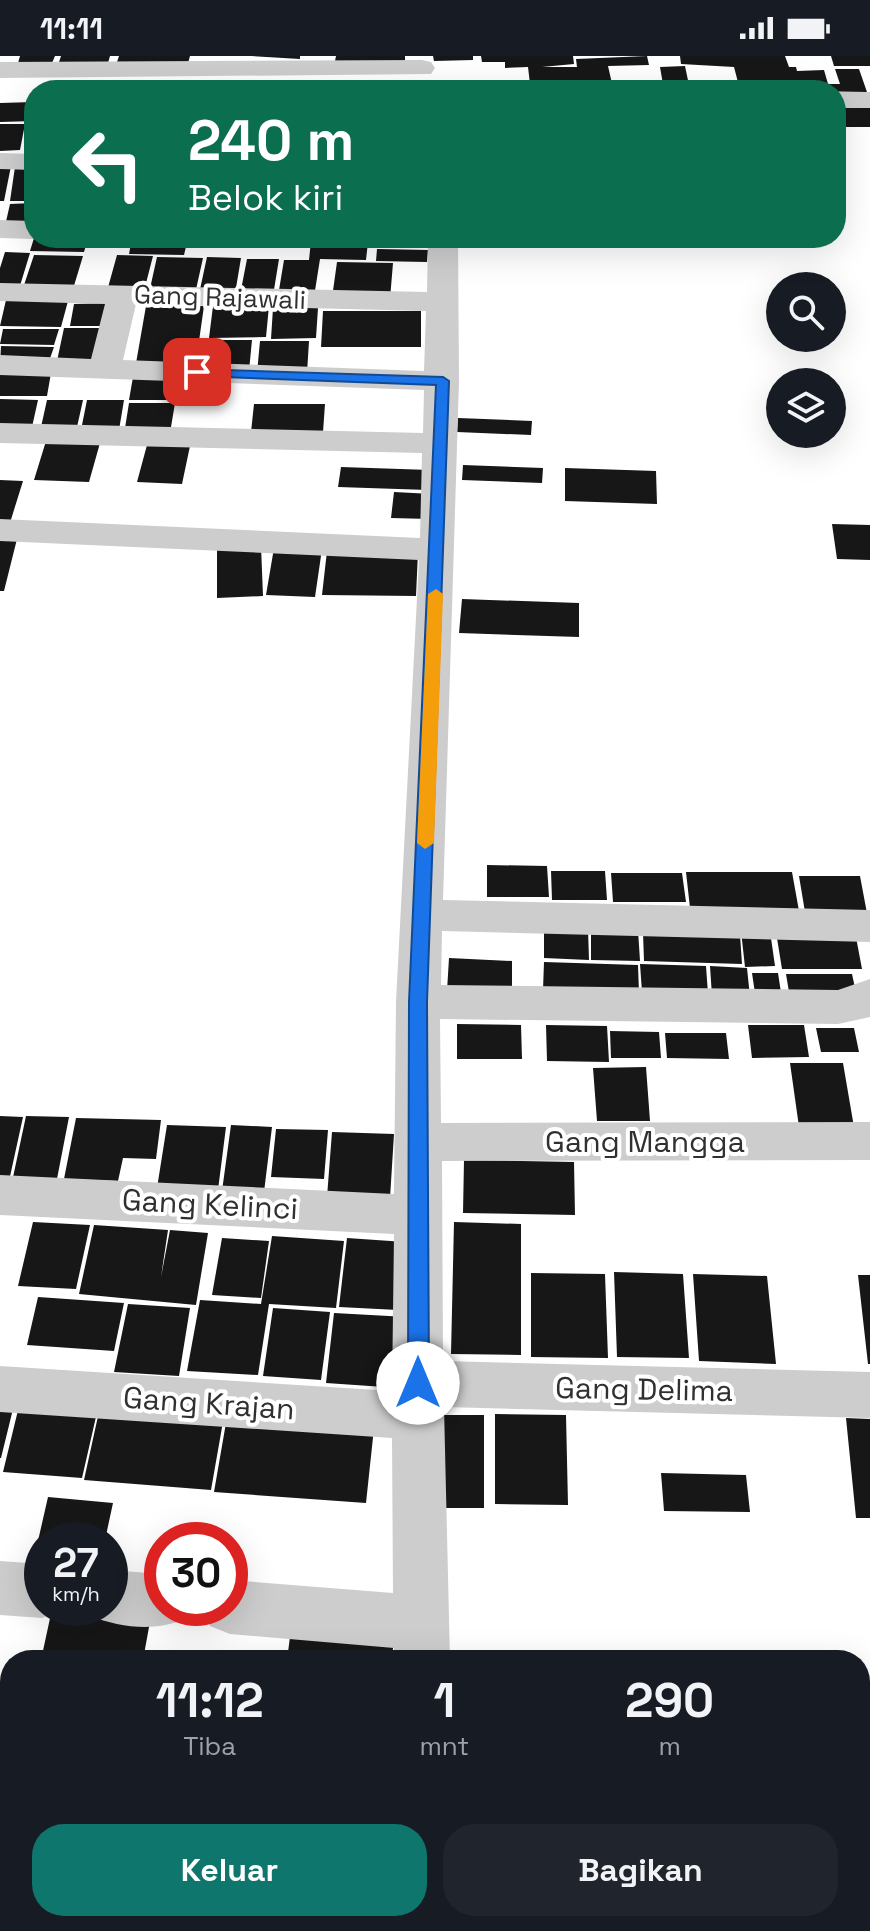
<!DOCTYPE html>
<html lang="id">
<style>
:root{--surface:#171b24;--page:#20242c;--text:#f1f3f6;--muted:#9ea1a6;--accent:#0f766e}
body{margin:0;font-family:"Space Grotesk",sans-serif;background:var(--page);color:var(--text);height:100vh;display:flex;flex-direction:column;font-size:30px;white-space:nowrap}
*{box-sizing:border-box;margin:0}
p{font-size:26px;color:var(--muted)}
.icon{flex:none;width:44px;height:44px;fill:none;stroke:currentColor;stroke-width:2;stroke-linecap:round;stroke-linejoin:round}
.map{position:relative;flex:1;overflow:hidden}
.details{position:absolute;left:0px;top:1594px;width:870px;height:282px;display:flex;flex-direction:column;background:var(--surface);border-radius:32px 32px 0 0;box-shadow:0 8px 32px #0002}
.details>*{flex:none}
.top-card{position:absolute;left:24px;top:24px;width:822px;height:168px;border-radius:32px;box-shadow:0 8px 32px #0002;background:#0b6e4f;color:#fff;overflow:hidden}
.fabs{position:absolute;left:766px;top:216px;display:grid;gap:16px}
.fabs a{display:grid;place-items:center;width:80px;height:80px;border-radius:50%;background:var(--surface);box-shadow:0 8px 32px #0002;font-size:40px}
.speed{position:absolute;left:24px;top:1466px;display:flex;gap:16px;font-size:40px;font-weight:700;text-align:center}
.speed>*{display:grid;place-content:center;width:104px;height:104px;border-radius:50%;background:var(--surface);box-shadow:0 8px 32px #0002;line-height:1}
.speed small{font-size:20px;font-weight:400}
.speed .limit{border:12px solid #d22;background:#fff;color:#111}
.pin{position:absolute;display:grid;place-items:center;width:68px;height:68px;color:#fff;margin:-34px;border-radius:16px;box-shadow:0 4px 12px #0006}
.me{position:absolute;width:88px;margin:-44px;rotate:0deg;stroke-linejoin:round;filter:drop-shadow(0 0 6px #0008)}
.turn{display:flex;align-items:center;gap:28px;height:168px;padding:0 32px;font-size:36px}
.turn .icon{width:104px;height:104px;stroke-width:2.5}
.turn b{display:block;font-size:56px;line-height:68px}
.eta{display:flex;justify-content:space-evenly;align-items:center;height:136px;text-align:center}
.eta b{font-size:48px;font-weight:600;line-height:56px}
.action{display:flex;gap:16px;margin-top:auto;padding:16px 32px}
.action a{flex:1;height:92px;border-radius:32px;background:var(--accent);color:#fff;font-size:32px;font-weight:600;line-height:92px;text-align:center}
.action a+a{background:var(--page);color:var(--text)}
.status{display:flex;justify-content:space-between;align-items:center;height:56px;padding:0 40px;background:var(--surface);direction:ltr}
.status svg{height:22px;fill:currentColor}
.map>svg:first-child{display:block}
.building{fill:#171717}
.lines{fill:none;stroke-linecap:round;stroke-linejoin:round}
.minor{fill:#cdcdcd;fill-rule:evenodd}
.route{fill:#1a73e8;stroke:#114b97;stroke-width:2}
.slow{fill:#f59e0b}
.labels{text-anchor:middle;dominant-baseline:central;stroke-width:8;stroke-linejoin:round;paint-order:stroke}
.far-street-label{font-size:26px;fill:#303030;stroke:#fff}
.street-label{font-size:30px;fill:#303030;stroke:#fff}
</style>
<div class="status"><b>11:11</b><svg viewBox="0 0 49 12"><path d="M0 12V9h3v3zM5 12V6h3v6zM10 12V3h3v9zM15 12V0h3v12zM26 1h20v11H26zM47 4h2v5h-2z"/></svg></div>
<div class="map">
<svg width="870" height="1875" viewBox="0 0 870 1875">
<rect width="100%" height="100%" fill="#fff"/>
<path class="building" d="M 20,0 L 55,0 L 52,7 L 18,7 Z
M 61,0 L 110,0 L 108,7 L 59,6 Z
M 119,0 L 190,0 L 188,7 L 117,6 Z
M 251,0 L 300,0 L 300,3 Z
M 336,0 L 405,0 L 405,6 L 335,5 Z
M 433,0 L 473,0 L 473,4 L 434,5 Z
M 481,0 L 573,0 L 574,8 L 542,11 L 577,11 L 576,3 L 647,0 L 649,9 L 608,10 L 613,32 L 576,33 L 576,27 L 530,28 L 528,11 L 505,12 L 505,6 L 482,6 Z
M 680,0 L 785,0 L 789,11 L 796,11 L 797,15 L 824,14 L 828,28 L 840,28 L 835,13 L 859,13 L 867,36 L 740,34 L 734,11 L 681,8 Z
M 831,0 L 870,0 L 870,10 L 834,10 Z
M 685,10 L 690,34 L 664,34 L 660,11 Z
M 34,46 L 34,65 L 0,66 L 0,47 Z
M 836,47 L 870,47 L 870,71 L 836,71 Z
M 0,68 L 25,68 L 20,94 L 0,95 Z
M 0,110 L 11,110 L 4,145 L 0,145 Z
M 15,111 L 34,111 L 34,145 L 10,145 Z
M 34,147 L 34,170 L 5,170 L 10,148 Z
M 34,182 L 88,182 L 84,196 L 30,195 Z
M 132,182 L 188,182 L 184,199 L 129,198 Z
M 311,185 L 368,186 L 366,204 L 320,203 L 314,241 L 278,240 L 284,204 L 309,204 Z
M 377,193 L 428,194 L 427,206 L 376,205 Z
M 5,196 L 30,197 L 19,233 L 0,232 L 0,212 Z
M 34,199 L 83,200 L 73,233 L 23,232 Z
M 117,199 L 153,200 L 144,235 L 107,235 Z
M 157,201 L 203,202 L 195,238 L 149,237 Z
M 207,201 L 241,202 L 235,238 L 199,238 Z
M 247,203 L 279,203 L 273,240 L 240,239 Z
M 337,206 L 393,207 L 390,243 L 332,242 Z
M 6,244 L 68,245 L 61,271 L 0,270 Z
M 116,247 L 112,270 L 70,270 L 74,248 Z
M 146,250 L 204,250 L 195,313 L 135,313 Z
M 213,250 L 269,250 L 266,281 L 209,282 Z
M 273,252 L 318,252 L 316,282 L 271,283 Z
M 323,255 L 421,255 L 421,291 L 321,291 Z
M 64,272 L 108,272 L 102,305 L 57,305 Z
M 3,273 L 59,273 L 54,289 L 0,288 Z
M 206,284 L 252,284 L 249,315 L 202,315 Z
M 260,285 L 309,285 L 307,317 L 257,317 Z
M 1,290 L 54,291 L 48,308 L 0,308 Z
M 0,317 L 51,317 L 47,340 L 0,340 Z
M 133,321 L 182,321 L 179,344 L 129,344 Z
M 0,343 L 38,344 L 32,371 L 0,372 Z
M 47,344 L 83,344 L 77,371 L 41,371 Z
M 87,344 L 124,344 L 119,374 L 81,374 Z
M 129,347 L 175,347 L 171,371 L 125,372 Z
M 254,348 L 325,348 L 323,376 L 251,376 Z
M 458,362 L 532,365 L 531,379 L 457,376 Z
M 46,385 L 100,387 L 89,426 L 34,424 Z
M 147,389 L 190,390 L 182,428 L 137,426 Z
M 463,409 L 543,412 L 542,427 L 462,424 Z
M 341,411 L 430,414 L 428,434 L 338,431 Z
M 565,412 L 656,415 L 657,448 L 565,445 Z
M 0,424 L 23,425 L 9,470 L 0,469 Z
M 394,436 L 432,438 L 430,463 L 391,462 Z
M 832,468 L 870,469 L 870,504 L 837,503 Z
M 0,483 L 17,483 L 4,535 L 0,535 Z
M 261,490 L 263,540 L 217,542 L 217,492 Z
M 274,492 L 322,493 L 315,541 L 266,539 Z
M 327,495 L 418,496 L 416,540 L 322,539 Z
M 462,543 L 579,547 L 579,581 L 459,577 Z
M 487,809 L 547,810 L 549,841 L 487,841 Z
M 551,815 L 605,815 L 607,844 L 552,844 Z
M 686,816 L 792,816 L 799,855 L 690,852 Z
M 611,817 L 682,817 L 686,846 L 613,846 Z
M 799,820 L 860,820 L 869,868 L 807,868 Z
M 544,872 L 588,873 L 589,904 L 544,902 Z
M 591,873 L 638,874 L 640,905 L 591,904 Z
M 741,875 L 770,875 L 775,910 L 745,911 Z
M 776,876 L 855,876 L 862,913 L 782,913 Z
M 643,877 L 740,879 L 742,908 L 644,905 Z
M 449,902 L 512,905 L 512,937 L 447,935 Z
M 544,906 L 638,909 L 639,937 L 543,934 Z
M 640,908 L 706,910 L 708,938 L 642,936 Z
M 710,910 L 747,912 L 750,941 L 712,940 Z
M 752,917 L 778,917 L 782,943 L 756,944 Z
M 786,918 L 852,918 L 857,941 L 790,942 Z
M 457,968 L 521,969 L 522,1003 L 457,1003 Z
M 546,969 L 607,970 L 609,1006 L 547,1005 Z
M 748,969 L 804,969 L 809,1001 L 752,1002 Z
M 816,972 L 854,972 L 859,996 L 821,996 Z
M 610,975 L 659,976 L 661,1002 L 611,1002 Z
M 665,977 L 726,977 L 729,1003 L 667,1002 Z
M 790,1007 L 843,1007 L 855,1077 L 800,1078 Z
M 646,1011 L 650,1065 L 597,1065 L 593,1012 Z
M 0,1060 L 23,1061 L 9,1125 L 0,1125 Z
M 26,1060 L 69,1061 L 56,1128 L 12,1126 Z
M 76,1062 L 161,1064 L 156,1103 L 123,1102 L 118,1125 L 64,1123 Z
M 167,1069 L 226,1071 L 218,1134 L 157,1132 Z
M 231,1069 L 272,1071 L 264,1136 L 222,1135 Z
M 276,1073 L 328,1074 L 324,1123 L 271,1121 Z
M 332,1076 L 394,1078 L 390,1142 L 327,1141 Z
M 464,1104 L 574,1106 L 575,1159 L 463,1157 Z
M 33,1166 L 90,1169 L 76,1233 L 18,1230 Z
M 454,1166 L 521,1168 L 521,1299 L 451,1298 Z
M 94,1169 L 168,1174 L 161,1221 L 170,1174 L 208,1177 L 196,1249 L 79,1238 Z
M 272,1180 L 344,1185 L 336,1252 L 269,1248 L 258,1319 L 187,1315 L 200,1244 L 261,1248 Z
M 222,1182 L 269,1185 L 261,1242 L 212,1239 Z
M 347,1182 L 405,1186 L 398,1254 L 339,1251 Z
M 614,1216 L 683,1218 L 689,1302 L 617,1301 Z
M 531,1217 L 605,1218 L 608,1302 L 531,1301 Z
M 693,1218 L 767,1220 L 776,1308 L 699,1305 Z
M 858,1219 L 870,1219 L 870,1308 L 868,1308 Z
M 38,1241 L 124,1247 L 114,1295 L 27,1289 Z
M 128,1248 L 190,1252 L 179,1320 L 114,1316 Z
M 273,1252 L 330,1256 L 321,1324 L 263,1320 Z
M 334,1257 L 407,1261 L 399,1332 L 326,1327 Z
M 20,1346 L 98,1352 L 82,1422 L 3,1416 Z
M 100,1351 L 224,1360 L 211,1434 L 84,1424 Z
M 0,1352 L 13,1353 L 1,1402 L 0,1402 Z
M 495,1358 L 566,1359 L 568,1449 L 495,1448 Z
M 440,1359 L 484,1359 L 484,1452 L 439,1452 Z
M 227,1361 L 374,1372 L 366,1447 L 214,1436 Z
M 846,1362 L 870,1363 L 870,1462 L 856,1462 Z
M 661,1417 L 746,1419 L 750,1456 L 664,1455 Z
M 48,1441 L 113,1447 L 105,1484 L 42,1484 L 42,1499 L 35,1498 Z
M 52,1553 L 151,1560 L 143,1604 L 41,1604 Z
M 291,1573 L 394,1580 L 392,1604 L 287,1604 Z
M 0,1785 L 10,1786 L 10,1866 L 20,1866 L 18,1875 L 0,1875 Z
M 25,1866 L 104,1866 L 102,1875 L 23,1875 Z
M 112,1866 L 183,1866 L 182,1875 L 110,1875 Z
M 189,1866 L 254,1866 L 253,1875 L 188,1875 Z
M 267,1866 L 391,1866 L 390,1875 L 266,1874 Z"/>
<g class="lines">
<path class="minor" d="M 422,4 L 431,6 L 435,12 L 431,18 L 0,22 L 0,6 Z
M 836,36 L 870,36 L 870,52 L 836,52 Z
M 0,97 L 34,98 L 34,114 L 0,113 Z
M 0,164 L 34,165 L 34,182 L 38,182 L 34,183 L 0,182 Z
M 428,182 L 458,182 L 459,325 L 443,844 L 870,854 L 870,886 L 442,875 L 441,929 L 838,934 L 870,923 L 870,961 L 838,968 L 440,963 L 441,1067 L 870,1066 L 870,1104 L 442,1105 L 443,1305 L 870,1316 L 870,1362 L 444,1351 L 450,1604 L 394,1604 L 394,1592 L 230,1578 L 210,1570 L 203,1552 L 230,1552 L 230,1524 L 393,1537 L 392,1382 L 0,1356 L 0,1310 L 392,1335 L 394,1178 L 0,1159 L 0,1119 L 394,1138 L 396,946 L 419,504 L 0,485 L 0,463 L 420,482 L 422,397 L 0,387 L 0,367 L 423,377 L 424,334 L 0,319 L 0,299 L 91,303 L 105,248 L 0,245 L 0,227 L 427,236 ZM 136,248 L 426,255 L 424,315 L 123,304 Z
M 0,1505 L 42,1508 L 42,1552 L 62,1554 L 42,1562 L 0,1559 Z
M 110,1514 L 162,1518 L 162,1552 L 187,1552 L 182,1564 C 153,1576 119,1571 90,1560 L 87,1552 L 110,1552 Z
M 0,1649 L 10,1650 L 10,1708 L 0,1707 Z
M 386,1866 L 448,1866 L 448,1875 L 386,1875 Z"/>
</g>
<path class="route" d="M 192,313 L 443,321 L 449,325 L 427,946 L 429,1327 L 426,1334 L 418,1337 L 411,1334 L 408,1327 L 409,946 L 436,329 L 197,320 L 192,319 Z"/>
<path class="slow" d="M 436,533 L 443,538 L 434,787 L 425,793 L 417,787 L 428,538 Z"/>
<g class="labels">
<g class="far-street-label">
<text transform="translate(220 241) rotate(2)">Gang Rajawali</text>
</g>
<g class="street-label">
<text x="645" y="1085">Gang Mangga</text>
<text transform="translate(210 1148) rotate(3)">Gang Kelinci</text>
<text transform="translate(644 1333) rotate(1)">Gang Delima</text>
<text transform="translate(209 1347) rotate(4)">Gang Krajan</text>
</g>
</g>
</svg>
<div class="fabs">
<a><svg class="icon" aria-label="search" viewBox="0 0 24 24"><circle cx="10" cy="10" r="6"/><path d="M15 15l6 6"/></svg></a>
<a><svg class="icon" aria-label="layers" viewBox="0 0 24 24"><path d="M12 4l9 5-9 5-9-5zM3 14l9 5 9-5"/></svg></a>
</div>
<div class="speed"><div>27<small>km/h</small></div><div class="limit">30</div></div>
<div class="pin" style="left:197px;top:316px;background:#d93025"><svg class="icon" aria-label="arrive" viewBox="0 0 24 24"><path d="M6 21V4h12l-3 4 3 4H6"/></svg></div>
<svg class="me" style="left:418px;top:1327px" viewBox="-20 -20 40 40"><circle r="19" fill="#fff"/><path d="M0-13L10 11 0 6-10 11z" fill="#1a73e8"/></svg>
<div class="top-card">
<div class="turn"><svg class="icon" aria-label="left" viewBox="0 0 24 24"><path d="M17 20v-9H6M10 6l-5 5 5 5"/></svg><div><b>240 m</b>Belok kiri</div></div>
</div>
<section class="details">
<div class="eta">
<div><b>11:12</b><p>Tiba</p></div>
<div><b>1</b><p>mnt</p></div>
<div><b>290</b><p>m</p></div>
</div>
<div class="action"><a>Keluar</a><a>Bagikan</a></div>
</section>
</div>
